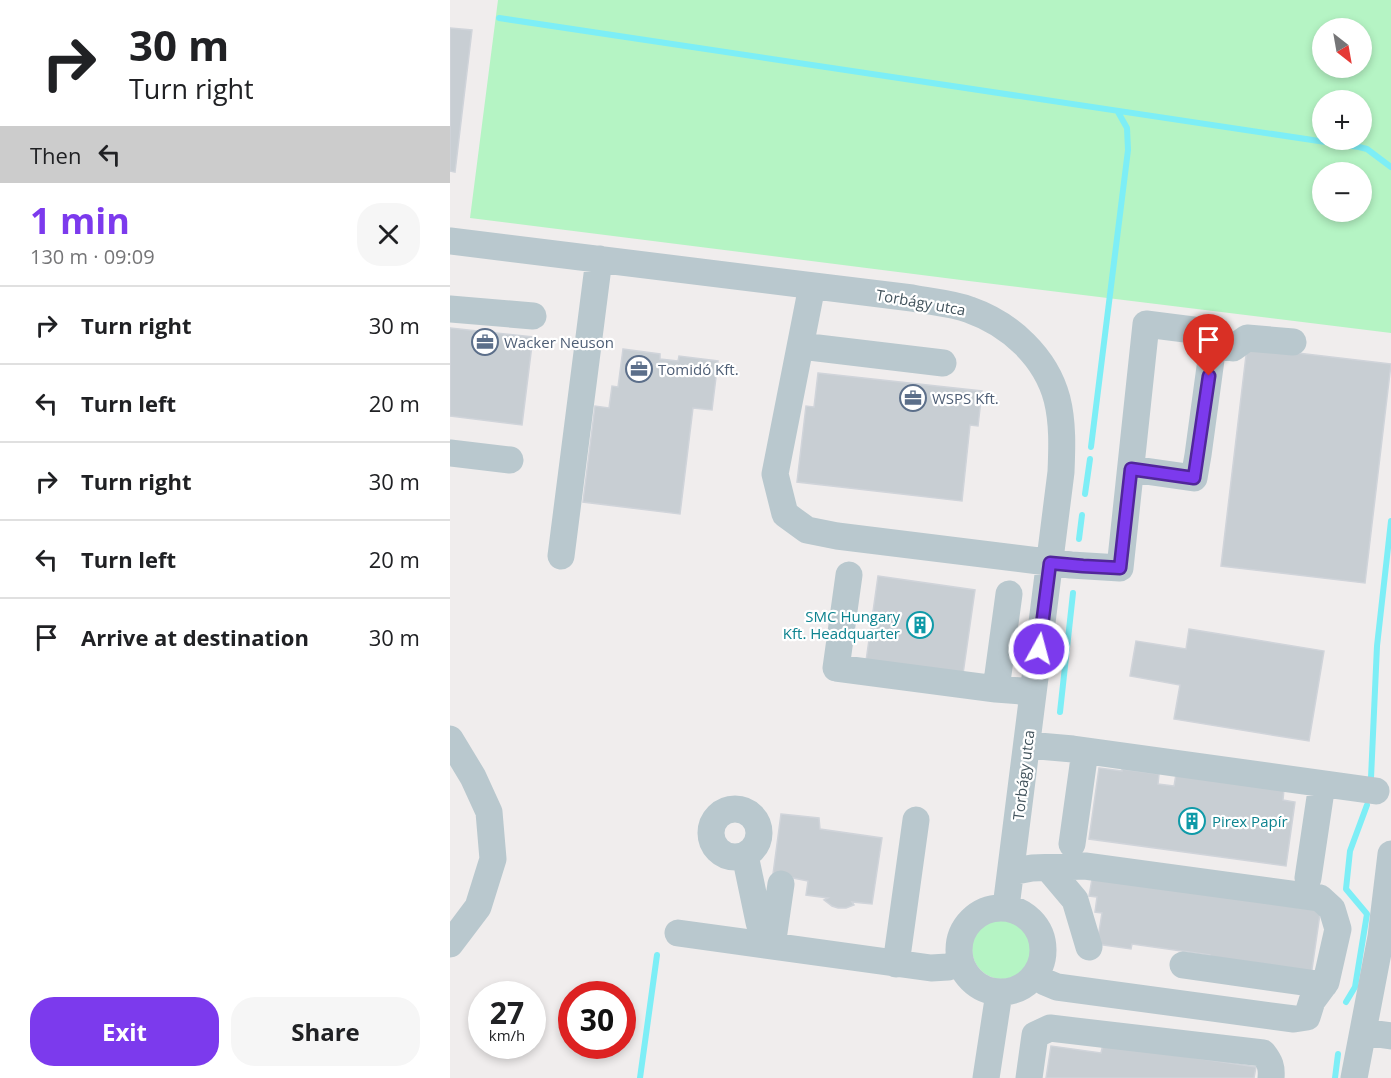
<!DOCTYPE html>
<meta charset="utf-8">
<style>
:root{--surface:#fff;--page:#f6f6f6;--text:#202124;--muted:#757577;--line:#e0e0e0;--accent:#7c3aed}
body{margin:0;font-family:"Open Sans",sans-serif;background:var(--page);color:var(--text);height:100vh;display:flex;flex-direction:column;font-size:22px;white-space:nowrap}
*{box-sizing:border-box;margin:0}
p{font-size:20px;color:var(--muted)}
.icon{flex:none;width:33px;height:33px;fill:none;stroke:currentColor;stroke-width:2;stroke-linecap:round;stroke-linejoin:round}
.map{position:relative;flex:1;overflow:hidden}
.panel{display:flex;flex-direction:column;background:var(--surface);width:450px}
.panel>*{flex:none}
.top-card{background:#fff;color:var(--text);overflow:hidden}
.needle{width:39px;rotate:149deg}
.controls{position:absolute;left:862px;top:18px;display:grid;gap:12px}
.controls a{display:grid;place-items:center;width:60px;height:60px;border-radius:50%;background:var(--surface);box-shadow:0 3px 9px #0003;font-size:30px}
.speed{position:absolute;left:18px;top:981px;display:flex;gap:12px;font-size:30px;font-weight:700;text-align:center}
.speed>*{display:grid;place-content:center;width:78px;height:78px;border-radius:50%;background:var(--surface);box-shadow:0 3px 9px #0003;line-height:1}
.speed small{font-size:15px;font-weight:400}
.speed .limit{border:9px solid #d22;background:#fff;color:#111}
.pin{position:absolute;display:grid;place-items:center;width:51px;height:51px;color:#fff;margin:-62px -26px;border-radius:50% 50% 50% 0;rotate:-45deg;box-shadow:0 0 6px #0007}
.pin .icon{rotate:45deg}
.me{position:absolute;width:66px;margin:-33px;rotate:7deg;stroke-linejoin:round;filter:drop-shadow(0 0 4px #0008)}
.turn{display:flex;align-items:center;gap:21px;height:126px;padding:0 30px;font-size:27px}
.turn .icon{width:78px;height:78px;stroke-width:2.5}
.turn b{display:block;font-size:42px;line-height:51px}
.then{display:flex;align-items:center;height:57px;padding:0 30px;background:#0003;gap:12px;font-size:22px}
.round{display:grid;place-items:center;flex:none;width:63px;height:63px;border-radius:24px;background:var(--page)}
.overview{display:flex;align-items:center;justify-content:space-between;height:102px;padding:0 30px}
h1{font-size:36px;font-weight:700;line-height:45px;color:var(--accent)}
.button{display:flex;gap:12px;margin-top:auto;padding:12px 30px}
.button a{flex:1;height:69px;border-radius:24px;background:var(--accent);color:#fff;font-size:24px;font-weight:700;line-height:69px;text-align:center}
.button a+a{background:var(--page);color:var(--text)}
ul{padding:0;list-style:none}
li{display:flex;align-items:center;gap:18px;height:78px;padding:0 30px;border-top:2px solid var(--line)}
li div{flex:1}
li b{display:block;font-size:22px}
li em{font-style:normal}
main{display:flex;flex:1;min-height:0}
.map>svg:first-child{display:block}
.green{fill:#b5f4c4;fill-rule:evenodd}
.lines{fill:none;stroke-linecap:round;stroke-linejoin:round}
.stream{stroke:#7deef6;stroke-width:6}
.building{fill:#c8ced3;stroke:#d0d4da;stroke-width:1.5}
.minor{stroke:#b9c8ce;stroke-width:27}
.route-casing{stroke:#51269a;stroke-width:15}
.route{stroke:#7c3aed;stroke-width:10}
.labels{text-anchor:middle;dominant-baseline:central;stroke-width:4.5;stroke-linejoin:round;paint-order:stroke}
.street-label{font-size:15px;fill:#43545d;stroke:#fff}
.service-label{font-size:15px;fill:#4e5e75;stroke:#fff;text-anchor:start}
.culture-label{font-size:15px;fill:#0d838f;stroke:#fff;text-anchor:end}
</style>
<main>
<section class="panel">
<div class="top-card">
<div class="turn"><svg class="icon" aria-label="right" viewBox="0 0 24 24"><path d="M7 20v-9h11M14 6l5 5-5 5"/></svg><div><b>30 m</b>Turn right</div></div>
<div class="then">Then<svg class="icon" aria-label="left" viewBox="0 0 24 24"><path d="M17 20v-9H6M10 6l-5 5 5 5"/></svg></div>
</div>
<div class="overview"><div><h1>1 min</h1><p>130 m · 09:09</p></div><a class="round"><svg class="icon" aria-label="close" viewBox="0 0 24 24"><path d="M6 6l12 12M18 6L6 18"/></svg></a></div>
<ul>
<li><svg class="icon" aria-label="right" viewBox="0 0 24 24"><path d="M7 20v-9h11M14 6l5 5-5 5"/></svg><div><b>Turn right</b></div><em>30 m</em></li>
<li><svg class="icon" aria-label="left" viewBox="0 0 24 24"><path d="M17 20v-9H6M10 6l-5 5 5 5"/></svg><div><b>Turn left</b></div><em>20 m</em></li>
<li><svg class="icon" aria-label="right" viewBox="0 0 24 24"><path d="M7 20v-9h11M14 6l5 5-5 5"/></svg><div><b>Turn right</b></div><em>30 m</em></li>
<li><svg class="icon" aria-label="left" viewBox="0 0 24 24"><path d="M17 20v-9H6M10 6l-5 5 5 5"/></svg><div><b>Turn left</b></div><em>20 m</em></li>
<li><svg class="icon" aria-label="arrive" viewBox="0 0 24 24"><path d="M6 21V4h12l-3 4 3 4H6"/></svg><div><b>Arrive at destination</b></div><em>30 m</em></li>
</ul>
<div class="button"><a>Exit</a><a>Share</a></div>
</section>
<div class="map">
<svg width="941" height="1078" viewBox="0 0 941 1078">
<rect width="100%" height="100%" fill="#f0eded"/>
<path class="green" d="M 48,0 L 941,0 L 941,333 L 519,281 L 20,218 ZM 873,28 L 912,28 L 912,68 L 873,68 ZM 873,100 L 912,100 L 912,140 L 873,140 ZM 912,172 L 912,212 L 873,212 L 873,172 Z
M522 949a30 30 0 1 1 60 0a30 30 0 1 1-60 0Z"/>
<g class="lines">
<path class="stream" d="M 49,18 L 909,147 L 917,149 L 941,167
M 641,447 L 678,150 L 677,128 L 668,112
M 635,494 L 640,459
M 629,539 L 632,515
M 610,712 L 623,593
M 921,778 L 927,646 L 941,521
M 896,1002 L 905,987 L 917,914 L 896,889 L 900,851 L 917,805
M 190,1078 L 207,955
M 885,1078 L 888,1054"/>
</g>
<path class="building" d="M 0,28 L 22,30 L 5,172 L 0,171 Z
M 0,328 L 83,337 L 72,425 L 0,416 Z
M 797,347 L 941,364 L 915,583 L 771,566 Z
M 173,349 L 210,354 L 210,359 L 228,361 L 229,356 L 268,361 L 262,410 L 243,408 L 230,514 L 133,502 L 145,406 L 159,408 L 162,386 L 168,387 Z
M 368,373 L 532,391 L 528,426 L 520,425 L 512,501 L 347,482 L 356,406 L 364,407 Z
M 428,576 L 525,590 L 513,674 L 416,661 Z
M 739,629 L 874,651 L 859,741 L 724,719 L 730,685 L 680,676 L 686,641 L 736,649 Z
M 649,768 L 672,771 L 672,769 L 709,774 L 708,784 L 724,786 L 726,774 L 834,789 L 833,800 L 845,802 L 836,866 L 639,839 Z
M 331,814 L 369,818 L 370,829 L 432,838 L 422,904 L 402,902 L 404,905 L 396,908 L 388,908 L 382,906 L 374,900 L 378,898 L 356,895 L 358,881 L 343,878 L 342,886 L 323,874 Z
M 642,879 L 871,907 L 861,976 L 759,961 L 760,955 L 682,944 L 681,949 L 647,944 L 652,913 L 645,912 L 647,897 L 639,896 Z
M 653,1044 L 806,1067 L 804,1078 L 596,1078 L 601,1046 L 651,1053 Z"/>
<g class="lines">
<path class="minor" d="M 0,241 L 462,298 C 481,302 502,303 520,310 C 560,324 596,357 607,399 C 613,423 612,448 611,472 L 556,907
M 362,286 L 325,474 L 335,514 L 357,530 L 387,536 L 621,565 L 670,568 C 679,486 688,405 696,324 L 751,331 L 763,345 L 748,455 L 744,478 L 681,469
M 0,309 L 83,316
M 763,345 L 783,348 L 797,338 L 843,342
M 351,346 L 493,363
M 0,453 L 60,460
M 111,556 L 149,259
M 399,575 L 386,668 L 546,689 L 583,692
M 546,689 L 559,594
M 0,739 L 23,777 L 39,812 L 43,859 L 28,907 L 0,944
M 577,745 L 623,749 L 926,791
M261 833a24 24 0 1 1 48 0a24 24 0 1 1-48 0Z
M 622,844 L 635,751
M 295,855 L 309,922 L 316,945
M 598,868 L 625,900 L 639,947
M 561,872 L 582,868 L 635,866 L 870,898 L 882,909 L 888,929 L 876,982 L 862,1001 L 857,1017 L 844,1019 L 607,987 L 595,982 L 586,975
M 858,878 L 872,784
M509 950a42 42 0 1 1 84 0a42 42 0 1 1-84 0Z
M 228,933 L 481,968 L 498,967 L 510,962
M 322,946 L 331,884
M 446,964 L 466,820
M 733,965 L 874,985
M 913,1032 L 941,1036
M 536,1078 L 549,993
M 579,1078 L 585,1035 L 600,1028 L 813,1053 C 820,1062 822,1067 821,1078
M 904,1078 L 931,937 L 941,854"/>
</g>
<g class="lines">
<defs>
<path id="route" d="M 589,649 L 600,563 L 633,566 L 670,568 L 681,469 L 744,478 L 759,376"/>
</defs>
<use href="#route" class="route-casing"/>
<use href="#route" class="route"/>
</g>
<defs>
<symbol id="office-ring" viewBox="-11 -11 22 22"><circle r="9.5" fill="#fff" stroke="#5c6f8a" stroke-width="1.5"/><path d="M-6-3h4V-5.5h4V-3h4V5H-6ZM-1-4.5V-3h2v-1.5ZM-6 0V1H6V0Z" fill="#5c6f8a"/></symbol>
<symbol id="building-ring" viewBox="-11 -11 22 22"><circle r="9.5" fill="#fff" stroke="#0f9aa8" stroke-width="1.5"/><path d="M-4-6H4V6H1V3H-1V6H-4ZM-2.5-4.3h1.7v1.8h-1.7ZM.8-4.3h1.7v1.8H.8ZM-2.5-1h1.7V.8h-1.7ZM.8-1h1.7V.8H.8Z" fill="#0f9aa8"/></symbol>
</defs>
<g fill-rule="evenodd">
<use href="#office-ring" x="20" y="327" width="30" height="30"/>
<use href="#office-ring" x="174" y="354" width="30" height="30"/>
<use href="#office-ring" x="448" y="383" width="30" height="30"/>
<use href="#building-ring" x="455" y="610" width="30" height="30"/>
<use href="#building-ring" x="727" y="806" width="30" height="30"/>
</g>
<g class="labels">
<g class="street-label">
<text transform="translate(471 302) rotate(10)">Torbágy utca</text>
<text transform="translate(573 775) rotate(-83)">Torbágy utca</text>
</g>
<g class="service-label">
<text x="54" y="342">Wacker Neuson</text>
<text x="208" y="369">Tomidó Kft.</text>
<text x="482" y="398">WSPS Kft.</text>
</g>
<g class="culture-label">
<text x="450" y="616">SMC Hungary<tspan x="450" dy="17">Kft. Headquarter</tspan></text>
<text x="762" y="821" text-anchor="start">Pirex Papír</text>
</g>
</g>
</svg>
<div class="controls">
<a><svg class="needle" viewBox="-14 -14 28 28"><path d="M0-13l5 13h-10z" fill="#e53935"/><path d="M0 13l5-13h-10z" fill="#757577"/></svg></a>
<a>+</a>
<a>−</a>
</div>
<div class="speed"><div>27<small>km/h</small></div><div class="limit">30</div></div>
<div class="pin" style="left:759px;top:376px;background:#d93025"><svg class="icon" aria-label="arrive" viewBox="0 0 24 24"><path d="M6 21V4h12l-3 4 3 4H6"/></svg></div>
<svg class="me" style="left:589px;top:649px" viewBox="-20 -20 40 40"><circle r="17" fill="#7c3aed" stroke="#fff" stroke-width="3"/><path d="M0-11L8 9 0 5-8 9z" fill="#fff"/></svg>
</div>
</main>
